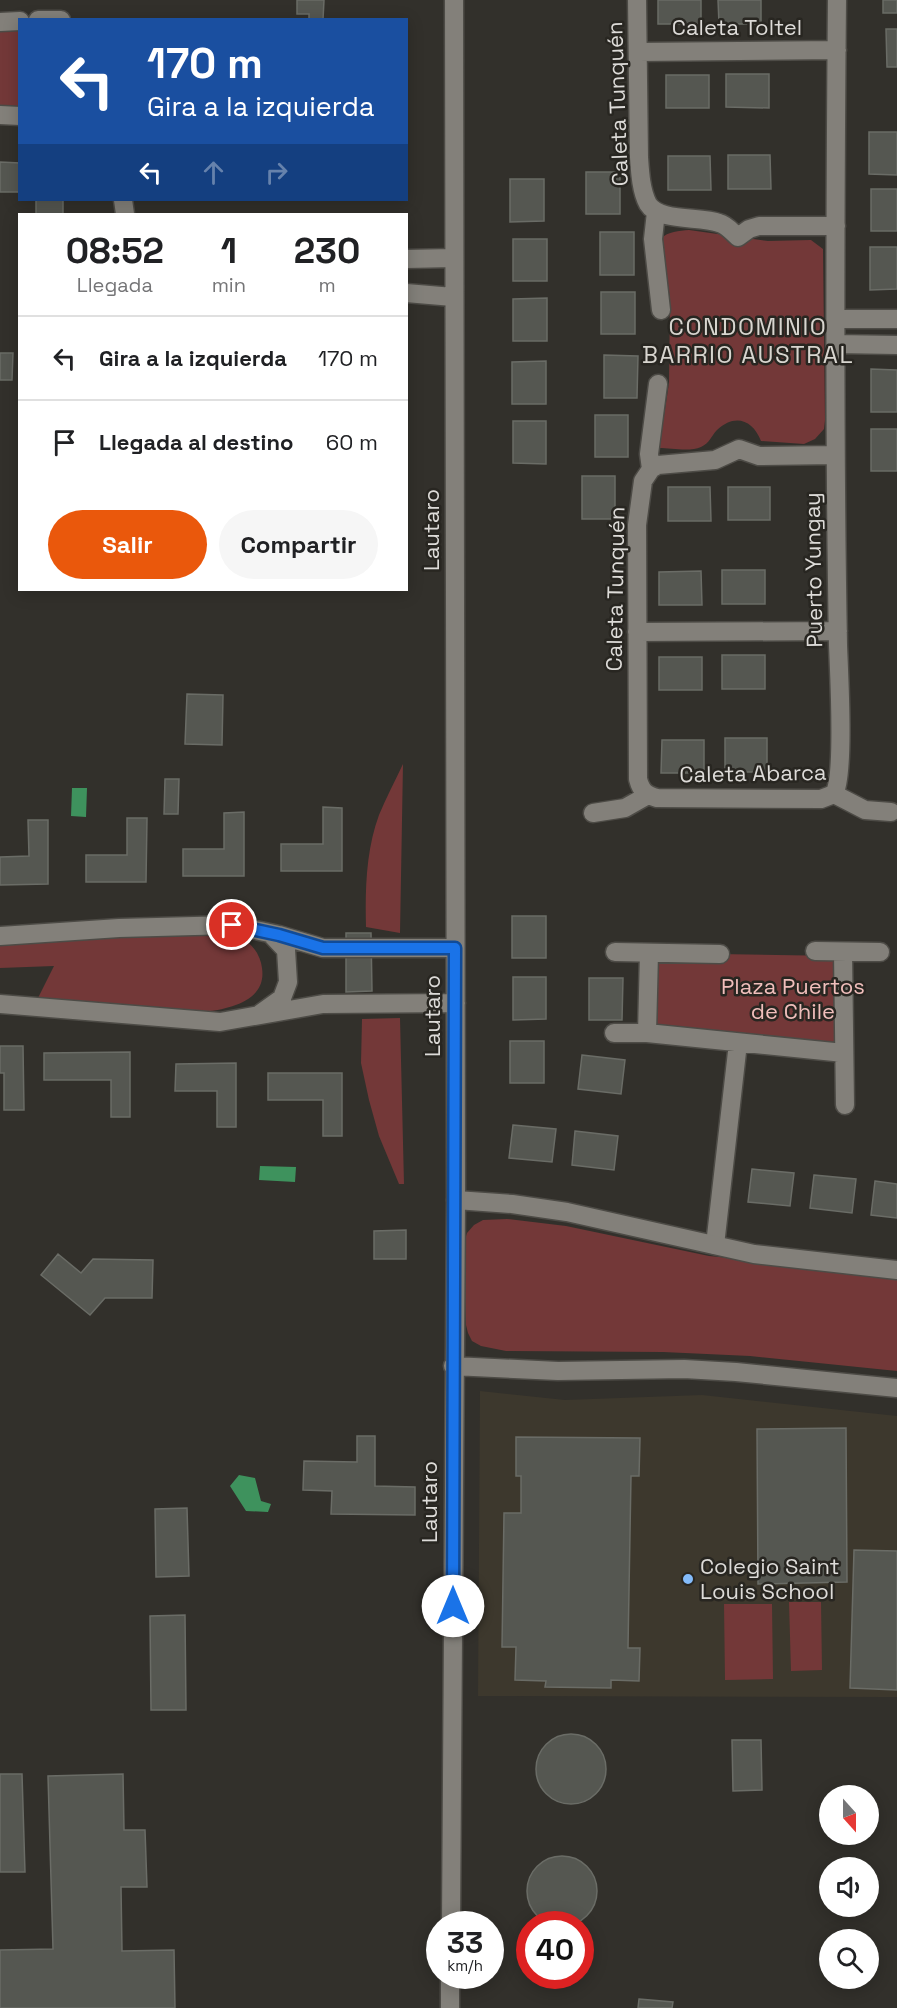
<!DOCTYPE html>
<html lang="es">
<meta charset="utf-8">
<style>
:root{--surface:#fff;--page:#f6f6f6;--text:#202124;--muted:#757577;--line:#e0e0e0;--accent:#ea580c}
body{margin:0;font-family:"Space Grotesk",sans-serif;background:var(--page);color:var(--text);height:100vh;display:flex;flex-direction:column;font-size:22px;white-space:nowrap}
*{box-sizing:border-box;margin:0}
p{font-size:20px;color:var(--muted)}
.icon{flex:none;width:33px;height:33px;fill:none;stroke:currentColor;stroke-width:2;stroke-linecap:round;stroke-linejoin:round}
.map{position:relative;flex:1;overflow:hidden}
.side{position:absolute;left:18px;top:213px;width:390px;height:378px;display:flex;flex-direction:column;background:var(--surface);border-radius:0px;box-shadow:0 3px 15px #0003}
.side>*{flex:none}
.hud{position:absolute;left:18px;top:18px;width:390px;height:183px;border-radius:0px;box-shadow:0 3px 15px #0003;background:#1a4fa0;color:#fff;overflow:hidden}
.needle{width:39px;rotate:159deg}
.buttons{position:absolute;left:819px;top:1785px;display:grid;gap:12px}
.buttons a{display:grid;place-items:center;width:60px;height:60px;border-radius:50%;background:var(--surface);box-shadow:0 3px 15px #0003;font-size:30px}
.speed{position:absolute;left:426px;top:1911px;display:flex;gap:12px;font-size:30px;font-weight:700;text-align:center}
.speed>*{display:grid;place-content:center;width:78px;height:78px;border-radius:50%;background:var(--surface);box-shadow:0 3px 15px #0003;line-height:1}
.speed small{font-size:15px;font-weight:400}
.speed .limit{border:9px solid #d22;background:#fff;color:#111}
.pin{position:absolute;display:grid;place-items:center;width:51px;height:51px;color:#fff;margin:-26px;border:3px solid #fff;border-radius:50%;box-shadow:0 2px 6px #0007}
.me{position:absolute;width:66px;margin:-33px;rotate:0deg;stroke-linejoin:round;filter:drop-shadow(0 0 4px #0008)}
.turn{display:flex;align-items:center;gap:21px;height:126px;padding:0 30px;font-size:27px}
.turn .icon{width:78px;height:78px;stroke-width:2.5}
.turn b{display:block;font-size:42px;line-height:51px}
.lanes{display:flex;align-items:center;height:57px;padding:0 30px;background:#0003;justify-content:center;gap:30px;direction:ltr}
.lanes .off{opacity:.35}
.eta{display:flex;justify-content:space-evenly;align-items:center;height:102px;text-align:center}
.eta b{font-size:36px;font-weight:800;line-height:42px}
.primary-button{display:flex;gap:12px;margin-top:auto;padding:12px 30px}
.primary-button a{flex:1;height:69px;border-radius:36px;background:var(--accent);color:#fff;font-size:24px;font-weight:800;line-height:69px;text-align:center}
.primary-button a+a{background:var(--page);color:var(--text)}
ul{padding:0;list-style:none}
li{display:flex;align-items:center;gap:18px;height:84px;padding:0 30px;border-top:2px solid var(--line)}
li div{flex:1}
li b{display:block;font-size:22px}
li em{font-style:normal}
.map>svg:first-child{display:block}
.built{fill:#3d382d}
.green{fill:#733838}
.water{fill:#3e925d}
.building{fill:#555751;stroke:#6a6c66;stroke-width:1.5}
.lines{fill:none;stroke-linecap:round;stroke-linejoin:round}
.street-casing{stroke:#4d4b46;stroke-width:21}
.secondary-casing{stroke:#4d4b46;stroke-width:21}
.street{stroke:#83807a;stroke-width:18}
.secondary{stroke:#83807a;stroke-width:18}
.route-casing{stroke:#114b97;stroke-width:15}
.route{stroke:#1a73e8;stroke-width:10}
.poi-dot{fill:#84bcfb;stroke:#282621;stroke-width:2}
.labels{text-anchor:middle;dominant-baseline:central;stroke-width:5;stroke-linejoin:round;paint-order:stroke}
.street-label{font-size:22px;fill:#dddbd8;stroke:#282621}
.park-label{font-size:22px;fill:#f0bebb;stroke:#282621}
.poi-label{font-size:22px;fill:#dddbd8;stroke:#282621;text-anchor:start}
.neighbourhood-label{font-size:24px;letter-spacing:1.5px;fill:#d8d5cf;stroke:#282621}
</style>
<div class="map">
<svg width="897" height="2008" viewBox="0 0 897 2008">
<rect width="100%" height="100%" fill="#32302b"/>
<path class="built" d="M 480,1391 L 565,1400 L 702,1395 L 897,1416 L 897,1697 L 478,1696 Z"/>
<path class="green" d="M 19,30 L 19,108 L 0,106 L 0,31 Z
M 689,230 L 768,241 L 811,240 L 823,249 L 825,420 L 824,429 L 815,439 L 804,444 L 761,441 C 753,420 735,413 717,430 C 711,436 710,443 701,447 C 690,452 671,448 659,448 L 669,383 L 670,298 L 661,239 C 668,231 679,231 689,230 Z
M 403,764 L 400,933 L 366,927 C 365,890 366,850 379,815 C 386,798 395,781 403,764 Z
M 215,932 C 225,935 238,936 246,941 C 255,947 261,958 262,968 C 267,1001 229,1009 204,1012 L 38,998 L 54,966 L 0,968 L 0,945 Z
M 654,953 L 837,956 L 835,1045 L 650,1028 Z
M 400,1018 L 404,1184 L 399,1184 L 379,1136 L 369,1100 L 361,1063 L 362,1019 Z
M 507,1219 L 566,1226 L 709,1256 L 897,1274 L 897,1371 L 750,1356 L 663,1352 L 506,1351 L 481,1346 L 472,1341 L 468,1333 L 466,1325 L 463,1246 L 467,1233 L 474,1225 L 483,1220 Z
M 789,1602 L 821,1602 L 822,1670 L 791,1671 Z
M 724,1604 L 772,1604 L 773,1679 L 725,1680 Z"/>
<path class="water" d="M 72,788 L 87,788 L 86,817 L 71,816 Z
M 260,1166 L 296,1167 L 295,1182 L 259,1180 Z
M 239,1475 L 255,1478 L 261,1501 L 271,1504 L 268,1512 L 246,1511 L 230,1486 Z"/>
<path class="building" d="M 297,0 L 324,0 L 323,20 L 309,20 L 309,14 L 297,14 Z
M 658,0 L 701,0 L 701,24 L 658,24 Z
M 718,0 L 761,0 L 761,24 L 719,24 Z
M 883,0 L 897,0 L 897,13 L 883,13 Z
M 886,29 L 897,29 L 897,67 L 887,67 Z
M 726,74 L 769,74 L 769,108 L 726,107 Z
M 666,75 L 709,75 L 709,108 L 666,108 Z
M 869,132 L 897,132 L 897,175 L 869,174 Z
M 728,155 L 770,155 L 771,189 L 728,189 Z
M 668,156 L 710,156 L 711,190 L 668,190 Z
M 0,162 L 20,163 L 20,192 L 0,192 Z
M 586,172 L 620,172 L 620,214 L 586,214 Z
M 510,179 L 544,179 L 544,221 L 510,222 Z
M 871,189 L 897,189 L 897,231 L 871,231 Z
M 36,200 L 63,200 L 63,214 L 36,214 Z
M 600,232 L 634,232 L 634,275 L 600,275 Z
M 513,239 L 547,239 L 547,281 L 513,281 Z
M 870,247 L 897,247 L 897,289 L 870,290 Z
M 601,292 L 635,292 L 635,334 L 601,334 Z
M 547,298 L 547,341 L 513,341 L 513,299 Z
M 0,353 L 13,353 L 12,380 L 0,380 Z
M 604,355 L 638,356 L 637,398 L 604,398 Z
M 546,361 L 546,404 L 512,404 L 512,362 Z
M 871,369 L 897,370 L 897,412 L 871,412 Z
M 595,415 L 628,415 L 628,457 L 595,457 Z
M 513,421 L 546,421 L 546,464 L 513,463 Z
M 871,429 L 897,429 L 897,471 L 871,471 Z
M 582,476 L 615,476 L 615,519 L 582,519 Z
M 668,487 L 710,487 L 711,521 L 668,521 Z
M 728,487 L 770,487 L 770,520 L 728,520 Z
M 722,570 L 765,570 L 765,604 L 722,604 Z
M 701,571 L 702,605 L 659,605 L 659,572 Z
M 722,655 L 765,655 L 765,689 L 722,689 Z
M 659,657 L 702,657 L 702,690 L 659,690 Z
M 187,694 L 223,695 L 222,745 L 185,744 Z
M 725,738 L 767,738 L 767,772 L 725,772 Z
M 662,740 L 704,740 L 704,773 L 661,773 Z
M 165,779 L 179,779 L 178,814 L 164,814 Z
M 323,807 L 342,808 L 342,871 L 281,871 L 281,844 L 323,844 Z
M 244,812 L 244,876 L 183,876 L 183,849 L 224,849 L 224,813 Z
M 127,818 L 147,818 L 146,882 L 86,882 L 86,855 L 127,855 Z
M 28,820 L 48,820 L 48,884 L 0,885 L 0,857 L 29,856 Z
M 512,916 L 546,916 L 546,958 L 512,958 Z
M 346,933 L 371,933 L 372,991 L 346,992 Z
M 513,977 L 546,977 L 546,1019 L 513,1020 Z
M 589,978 L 623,978 L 622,1020 L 589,1020 Z
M 510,1041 L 544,1041 L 544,1083 L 510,1083 Z
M 0,1046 L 23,1046 L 24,1110 L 4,1110 L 4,1073 L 0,1073 Z
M 130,1052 L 130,1117 L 111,1117 L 111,1080 L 44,1080 L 44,1053 Z
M 582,1055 L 625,1060 L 621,1094 L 578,1089 Z
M 236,1063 L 236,1127 L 217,1127 L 217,1091 L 175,1091 L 176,1064 Z
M 268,1073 L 342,1073 L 342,1136 L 323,1136 L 323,1100 L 268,1100 Z
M 513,1125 L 556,1129 L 552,1162 L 509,1158 Z
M 575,1131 L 618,1136 L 614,1170 L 572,1165 Z
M 752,1169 L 794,1173 L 790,1206 L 748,1202 Z
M 814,1175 L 856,1179 L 852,1213 L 810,1208 Z
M 875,1181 L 897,1184 L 897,1218 L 871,1215 Z
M 406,1230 L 406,1259 L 374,1259 L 374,1231 Z
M 58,1254 L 81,1273 L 93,1259 L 153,1260 L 152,1298 L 105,1298 L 90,1315 L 41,1275 Z
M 846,1428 L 847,1582 L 758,1584 L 757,1429 Z
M 357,1436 L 375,1436 L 375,1486 L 415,1487 L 415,1515 L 331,1514 L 332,1491 L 303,1490 L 304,1461 L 357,1462 Z
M 516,1437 L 640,1438 L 639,1476 L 631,1476 L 628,1648 L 640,1648 L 639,1681 L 611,1680 L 611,1688 L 545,1687 L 546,1681 L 515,1680 L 516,1647 L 502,1647 L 504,1513 L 521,1513 L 521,1476 L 516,1476 Z
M 187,1508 L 189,1576 L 156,1577 L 155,1509 Z
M 854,1550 L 897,1551 L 897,1690 L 850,1688 Z
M 185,1615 L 186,1710 L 151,1710 L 150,1616 Z
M536 1769a35 35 0 1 1 70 0a35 35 0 1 1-70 0Z
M 732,1740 L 761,1740 L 762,1790 L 733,1791 Z
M 0,1774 L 22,1774 L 25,1872 L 0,1872 Z
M 123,1774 L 124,1830 L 145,1830 L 147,1887 L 121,1887 L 122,1951 L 174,1950 L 175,2008 L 0,2008 L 0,1950 L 53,1949 L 48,1776 Z
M527 1891a35 35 0 1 1 70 0a35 35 0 1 1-70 0Z
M 639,1999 L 673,2002 L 672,2008 L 638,2008 Z"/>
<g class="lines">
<defs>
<path id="street" d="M 454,0 L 456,1200
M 637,0 L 639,157 C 640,172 641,191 648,204 C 659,222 700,216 719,223 C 727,225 732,232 738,237 L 749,229 L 759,226 L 836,226
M 38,20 L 61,20
M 0,22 L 20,21
M 638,52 L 837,50
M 0,115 L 20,116
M 123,200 L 125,214
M 656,212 L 653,239 L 661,310
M 406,259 L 453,258
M 406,293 L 453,297
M 836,319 L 897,319
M 836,344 L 897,345
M 651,469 L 649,454 L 658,384
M 637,632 L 838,631
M 834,794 C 845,775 839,673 838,645 C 834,430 835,215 837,0
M 834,794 L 821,799 L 657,798 C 646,795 641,791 638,779 L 637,525 L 643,481 L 651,469 L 658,465 L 715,460 L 739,449 L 759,456 L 835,455
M 834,794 L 865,810 L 891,812
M 593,813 L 625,808 L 648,795
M 0,936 L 119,928 L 232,925 L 279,935 L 323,948 L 455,948
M 815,951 L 880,952
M 615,952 L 720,954
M 843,952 L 845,1105
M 0,1004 L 220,1022 L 323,1004 L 456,1003
M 261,1013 L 282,998 L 288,982 L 286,950 L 270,933
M 614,1033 L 647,1033 L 844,1053
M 647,1033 L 649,953
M 715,1245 L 738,1043"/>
<path id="secondary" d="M 453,1366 L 558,1371 L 684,1369 L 736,1372 L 897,1388
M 451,1924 L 456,1200 L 512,1204 L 567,1212 L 754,1254 L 897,1270
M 450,2008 L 450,1976"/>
</defs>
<use href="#street" class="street-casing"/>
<use href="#secondary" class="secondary-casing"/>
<use href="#street" class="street"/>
<use href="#secondary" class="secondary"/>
</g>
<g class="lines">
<defs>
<path id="route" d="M 232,925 L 279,935 L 323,948 L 455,948 L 453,1606"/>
</defs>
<use href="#route" class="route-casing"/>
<use href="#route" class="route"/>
</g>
<circle class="poi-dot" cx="688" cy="1579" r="6"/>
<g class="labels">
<g class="street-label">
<text x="737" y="27">Caleta Toltel</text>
<text transform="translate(617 104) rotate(-92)">Caleta Tunquén</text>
<text transform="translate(431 530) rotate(-90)">Lautaro</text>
<text transform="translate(813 570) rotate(-91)">Puerto Yungay</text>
<text transform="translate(615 589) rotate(-89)">Caleta Tunquén</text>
<text transform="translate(753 773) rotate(-1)">Caleta Abarca</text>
<text transform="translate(432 1016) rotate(-90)">Lautaro</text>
<text transform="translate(429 1502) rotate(-90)">Lautaro</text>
</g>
<g class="park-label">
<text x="793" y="986">Plaza Puertos<tspan x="793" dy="25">de Chile</tspan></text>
</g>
<g class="poi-label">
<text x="700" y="1566">Colegio Saint<tspan x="700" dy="25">Louis School</tspan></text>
</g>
<g class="neighbourhood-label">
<text x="748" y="326">CONDOMINIO<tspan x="748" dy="28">BARRIO AUSTRAL</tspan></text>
</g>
</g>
</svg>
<div class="buttons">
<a><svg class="needle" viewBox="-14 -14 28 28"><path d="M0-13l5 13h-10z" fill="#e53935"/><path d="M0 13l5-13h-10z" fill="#757577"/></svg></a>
<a><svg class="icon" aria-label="sound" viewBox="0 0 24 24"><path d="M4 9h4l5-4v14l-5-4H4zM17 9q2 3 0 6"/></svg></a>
<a><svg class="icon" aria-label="search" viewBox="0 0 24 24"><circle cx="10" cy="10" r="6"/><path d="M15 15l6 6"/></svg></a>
</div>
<div class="speed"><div>33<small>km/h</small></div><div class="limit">40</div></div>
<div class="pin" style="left:232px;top:925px;background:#d93025"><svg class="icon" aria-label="arrive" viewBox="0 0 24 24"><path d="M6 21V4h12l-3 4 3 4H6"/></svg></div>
<svg class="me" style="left:453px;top:1606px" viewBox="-20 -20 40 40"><circle r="19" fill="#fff"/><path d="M0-13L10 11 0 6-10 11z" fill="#1a73e8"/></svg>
<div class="hud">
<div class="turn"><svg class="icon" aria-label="left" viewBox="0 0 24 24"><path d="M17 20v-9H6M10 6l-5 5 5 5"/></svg><div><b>170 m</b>Gira a la izquierda</div></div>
<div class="lanes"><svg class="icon" aria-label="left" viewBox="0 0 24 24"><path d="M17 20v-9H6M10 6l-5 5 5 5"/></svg><svg class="icon off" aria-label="ahead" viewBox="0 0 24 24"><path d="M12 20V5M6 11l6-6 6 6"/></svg><svg class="icon off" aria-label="right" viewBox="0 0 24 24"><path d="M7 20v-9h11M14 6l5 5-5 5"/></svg></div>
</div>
<section class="side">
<div class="eta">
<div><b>08:52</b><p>Llegada</p></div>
<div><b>1</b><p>min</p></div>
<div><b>230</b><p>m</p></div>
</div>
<ul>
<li><svg class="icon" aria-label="left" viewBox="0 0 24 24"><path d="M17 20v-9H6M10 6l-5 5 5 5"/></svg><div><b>Gira a la izquierda</b></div><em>170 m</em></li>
<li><svg class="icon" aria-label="arrive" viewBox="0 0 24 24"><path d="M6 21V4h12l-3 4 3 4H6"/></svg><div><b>Llegada al destino</b></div><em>60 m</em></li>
</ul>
<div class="primary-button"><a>Salir</a><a>Compartir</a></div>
</section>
</div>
